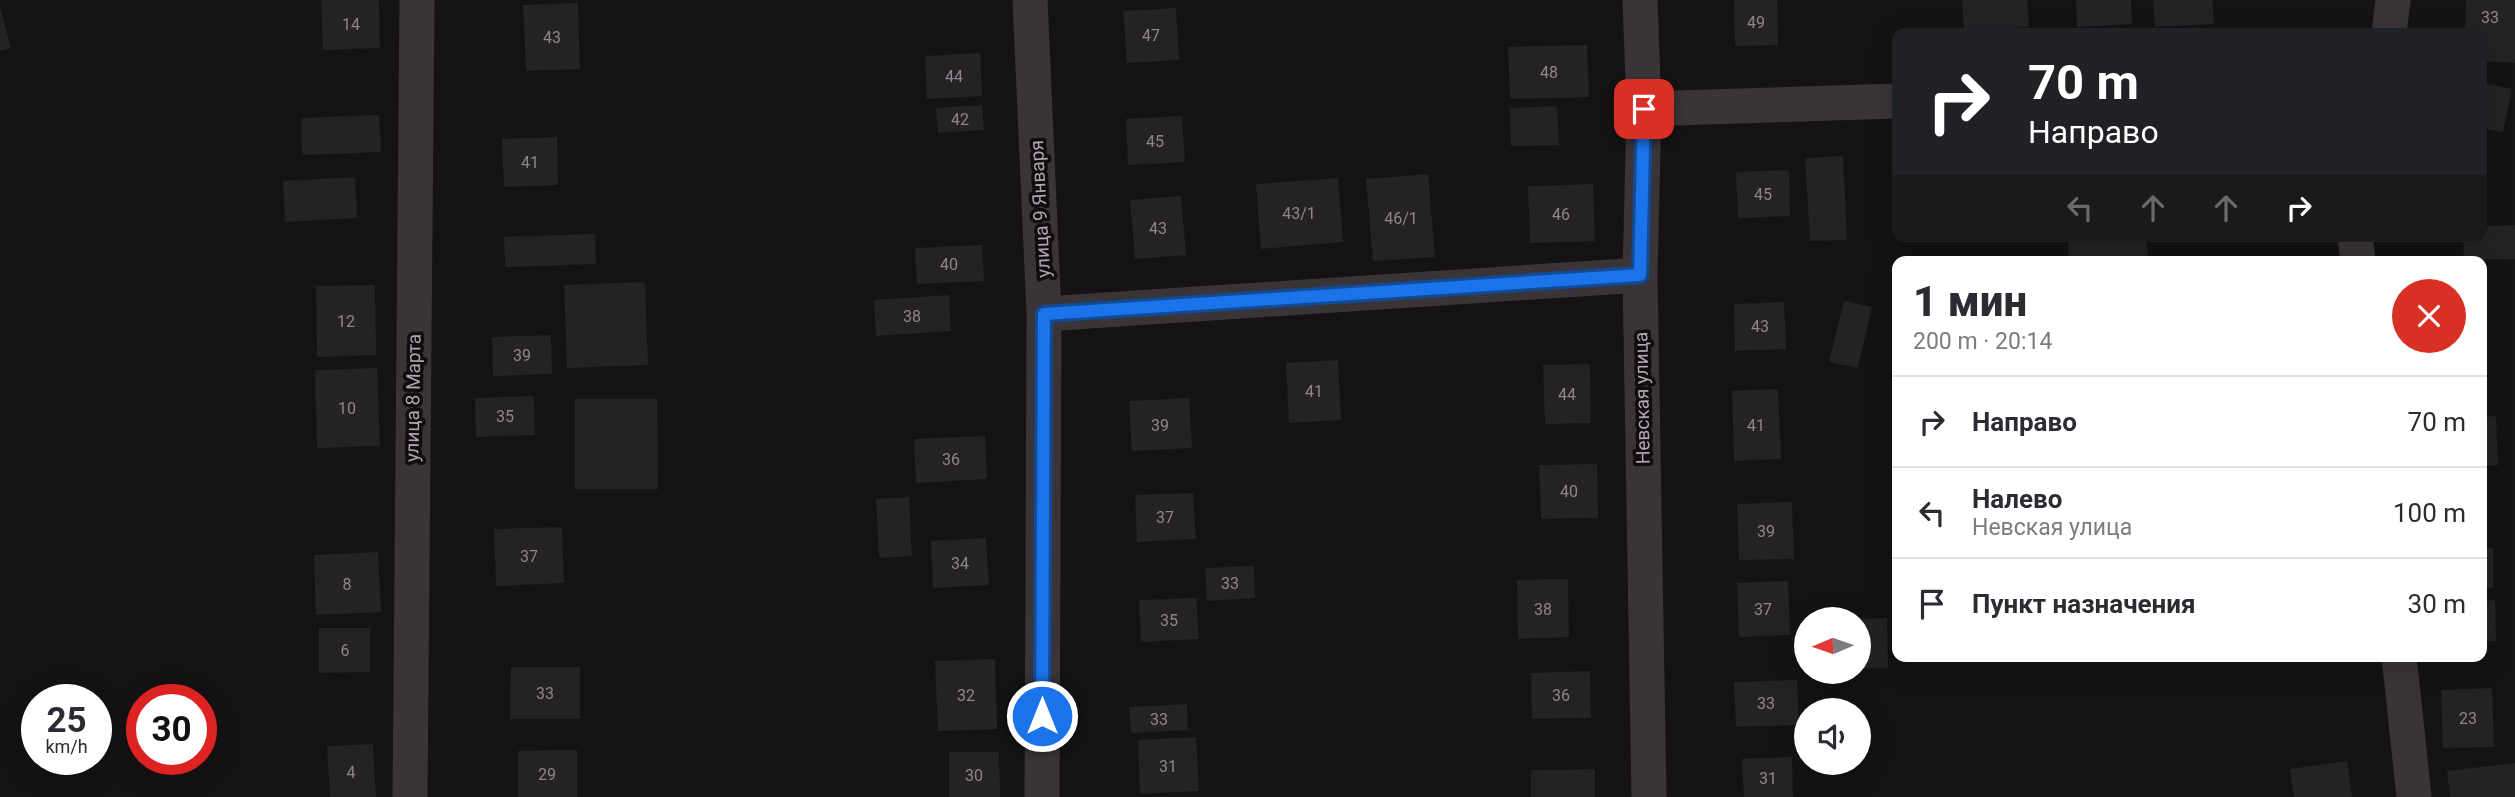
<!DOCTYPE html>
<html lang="ru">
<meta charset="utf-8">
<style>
:root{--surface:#fff;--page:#f2f2f3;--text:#2b2b33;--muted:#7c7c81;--line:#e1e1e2}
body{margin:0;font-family:Roboto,sans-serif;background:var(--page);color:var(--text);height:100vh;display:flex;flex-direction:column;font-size:26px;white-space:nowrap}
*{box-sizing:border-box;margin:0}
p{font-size:23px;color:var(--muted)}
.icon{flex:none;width:38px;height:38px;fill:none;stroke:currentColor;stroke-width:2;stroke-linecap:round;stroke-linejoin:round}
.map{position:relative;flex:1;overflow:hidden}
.drawer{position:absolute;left:1892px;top:256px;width:595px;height:406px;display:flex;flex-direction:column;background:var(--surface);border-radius:14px;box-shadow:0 7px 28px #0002}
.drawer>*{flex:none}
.guide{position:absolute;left:1892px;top:28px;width:595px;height:214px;border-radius:14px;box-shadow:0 7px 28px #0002;background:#202124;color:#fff;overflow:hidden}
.needle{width:46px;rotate:268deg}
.controls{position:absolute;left:1794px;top:607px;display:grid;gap:14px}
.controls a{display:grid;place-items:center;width:77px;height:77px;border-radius:50%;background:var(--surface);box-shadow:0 7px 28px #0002;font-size:35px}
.speed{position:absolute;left:21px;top:684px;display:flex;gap:14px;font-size:35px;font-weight:700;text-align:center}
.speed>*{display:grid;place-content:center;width:91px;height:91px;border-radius:50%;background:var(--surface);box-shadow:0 7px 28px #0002;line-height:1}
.speed small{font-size:18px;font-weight:400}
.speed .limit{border:10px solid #d22;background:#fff;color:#111}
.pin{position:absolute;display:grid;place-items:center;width:60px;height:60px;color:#fff;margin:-30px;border-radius:14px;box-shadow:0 4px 10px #0006}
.me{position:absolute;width:77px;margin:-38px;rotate:0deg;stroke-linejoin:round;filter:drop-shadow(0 0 5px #0008)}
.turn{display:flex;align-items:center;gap:24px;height:147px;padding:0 21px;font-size:32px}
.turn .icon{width:91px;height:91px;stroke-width:2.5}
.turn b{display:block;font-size:49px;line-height:60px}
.lanes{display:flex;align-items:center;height:66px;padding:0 21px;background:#0003;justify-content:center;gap:35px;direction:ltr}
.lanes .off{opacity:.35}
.round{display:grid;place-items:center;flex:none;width:74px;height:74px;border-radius:37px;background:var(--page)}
.headline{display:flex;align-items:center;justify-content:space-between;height:119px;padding:0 21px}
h1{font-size:42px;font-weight:800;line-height:52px}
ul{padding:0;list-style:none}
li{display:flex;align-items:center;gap:21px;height:91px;padding:0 21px;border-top:2px solid var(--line)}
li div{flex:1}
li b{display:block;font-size:26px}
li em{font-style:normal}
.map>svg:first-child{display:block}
.building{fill:#252224}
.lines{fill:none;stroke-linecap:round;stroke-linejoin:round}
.street{stroke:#393437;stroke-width:35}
.route-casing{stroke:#114b97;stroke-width:18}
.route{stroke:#1a73e8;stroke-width:12}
.labels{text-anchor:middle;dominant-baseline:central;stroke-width:7;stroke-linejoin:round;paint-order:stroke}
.number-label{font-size:16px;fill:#90848e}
.street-label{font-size:19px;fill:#b4a4b2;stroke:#0f0d0e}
</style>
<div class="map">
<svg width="2515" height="797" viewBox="0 0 2515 797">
<rect width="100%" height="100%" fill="#141213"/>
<path class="building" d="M 321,0 L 379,0 L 380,48 L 323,50 Z
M 1734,0 L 1777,0 L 1778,45 L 1735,46 Z
M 1962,0 L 2027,0 L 2029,27 L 1964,30 Z
M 2076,0 L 2131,0 L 2132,24 L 2077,27 Z
M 2153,0 L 2212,0 L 2214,24 L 2155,27 Z
M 2466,0 L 2515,0 L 2515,63 L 2482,61 L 2482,33 L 2465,33 Z
M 578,3 L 580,69 L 526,71 L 523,5 Z
M 0,8 L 11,48 L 0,51 Z
M 1176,8 L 1179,60 L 1127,63 L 1123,11 Z
M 1587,45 L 1589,97 L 1510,99 L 1508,47 Z
M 980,53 L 982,96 L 927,99 L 925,56 Z
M 2482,83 L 2512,89 L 2503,132 L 2482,128 Z
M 982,105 L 984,130 L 938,133 L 936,108 Z
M 1557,106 L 1559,145 L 1511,146 L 1510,108 Z
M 379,115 L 381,152 L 302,155 L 301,118 Z
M 1182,116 L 1185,162 L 1128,165 L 1126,119 Z
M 557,137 L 558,185 L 504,187 L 502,139 Z
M 1843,156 L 1847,240 L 1810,241 L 1805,158 Z
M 1789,170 L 1790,216 L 1738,218 L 1736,172 Z
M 1428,174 L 1435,257 L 1373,261 L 1366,179 Z
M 355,177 L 357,218 L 285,222 L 283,181 Z
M 1338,178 L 1343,242 L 1261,249 L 1256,184 Z
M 1593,184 L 1595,241 L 1530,243 L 1528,186 Z
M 1181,196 L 1186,255 L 1135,259 L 1130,200 Z
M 2515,225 L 2515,259 L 2464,260 L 2463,236 L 2482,236 L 2482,226 Z
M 595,234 L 596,264 L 505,267 L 504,237 Z
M 1976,236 L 1998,236 L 1998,238 L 1976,239 Z
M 2068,236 L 2146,236 L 2148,261 L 2069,261 Z
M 982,245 L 984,281 L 917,284 L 915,248 Z
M 645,282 L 648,365 L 567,368 L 564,285 Z
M 375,285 L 376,355 L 317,357 L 316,286 Z
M 949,295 L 951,331 L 876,336 L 874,300 Z
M 1844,301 L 1872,307 L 1858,368 L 1829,362 Z
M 1784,302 L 1786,349 L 1735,351 L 1734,304 Z
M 551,335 L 552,374 L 493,376 L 492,337 Z
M 1338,360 L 1341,420 L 1289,423 L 1286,363 Z
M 1590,364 L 1591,423 L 1545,424 L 1543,365 Z
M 377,368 L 380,446 L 317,448 L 315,370 Z
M 1778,389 L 1781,459 L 1734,461 L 1732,391 Z
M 534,396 L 535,435 L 476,437 L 475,398 Z
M 1189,398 L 1192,448 L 1132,451 L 1129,401 Z
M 575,399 L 657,399 L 658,489 L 575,489 Z
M 2496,416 L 2498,465 L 2482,466 L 2482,417 Z
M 985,436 L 987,479 L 916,483 L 914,439 Z
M 1597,464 L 1598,518 L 1541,519 L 1539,465 Z
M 1193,493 L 1196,539 L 1137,542 L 1135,495 Z
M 909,497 L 912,556 L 879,558 L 876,499 Z
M 1792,502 L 1794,559 L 1739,560 L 1737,504 Z
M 562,527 L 564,583 L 496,586 L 494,529 Z
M 986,538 L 989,585 L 933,588 L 931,541 Z
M 2493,548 L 2493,588 L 2482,588 L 2482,549 Z
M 378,552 L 381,612 L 316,615 L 314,555 Z
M 1254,566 L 1255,598 L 1207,601 L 1205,568 Z
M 1568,579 L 1569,637 L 1518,639 L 1517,580 Z
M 1788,581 L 1790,635 L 1739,637 L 1737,583 Z
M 1196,598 L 1199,639 L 1141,642 L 1139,600 Z
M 2495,600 L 2496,641 L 2482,641 L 2482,601 Z
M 1887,618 L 1888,668 L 1858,669 L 1858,619 Z
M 319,628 L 370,628 L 370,672 L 319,673 Z
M 995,659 L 997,729 L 938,731 L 935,661 Z
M 511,667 L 580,667 L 580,719 L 510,719 Z
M 1590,671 L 1591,718 L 1532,719 L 1531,673 Z
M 1797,680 L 1799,725 L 1736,727 L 1734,682 Z
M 2492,688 L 2494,747 L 2443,748 L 2441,690 Z
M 1187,704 L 1188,730 L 1131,733 L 1129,707 Z
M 1196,737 L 1199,791 L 1140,794 L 1138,740 Z
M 373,744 L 376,797 L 330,797 L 327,746 Z
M 577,750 L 577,797 L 518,797 L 518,751 Z
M 949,752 L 999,752 L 1000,797 L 949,797 Z
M 1792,757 L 1793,797 L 1744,797 L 1742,759 Z
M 2347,761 L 2352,797 L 2294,797 L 2290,769 Z
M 2515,763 L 2515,797 L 2450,797 L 2447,771 Z
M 1595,769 L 1595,797 L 1531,797 L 1531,770 Z"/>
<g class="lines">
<path class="street" d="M 1030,0 L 1044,314 L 1042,797
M 1640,0 L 1644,109 L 1640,275 L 1649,797
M 2389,33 L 2393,0
M 1644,109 L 1897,101
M 2355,236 L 2358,261
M 1044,314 L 1640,275
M 2399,656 L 2414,797
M 410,797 L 417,0"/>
</g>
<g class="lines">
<defs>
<path id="route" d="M 1042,716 L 1044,314 L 1640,275 L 1644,109"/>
</defs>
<use href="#route" class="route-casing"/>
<use href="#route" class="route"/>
</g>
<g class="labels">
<g class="number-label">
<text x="2490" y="17">33</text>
<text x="1756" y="22">49</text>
<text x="351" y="24">14</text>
<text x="1151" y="35">47</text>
<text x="552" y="37">43</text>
<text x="1549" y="72">48</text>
<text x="954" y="76">44</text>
<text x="960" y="119">42</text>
<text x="1155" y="141">45</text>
<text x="530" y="162">41</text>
<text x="1763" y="194">45</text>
<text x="1299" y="213">43/1</text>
<text x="1561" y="214">46</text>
<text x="1401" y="218">46/1</text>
<text x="1158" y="228">43</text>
<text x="949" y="264">40</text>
<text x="912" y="316">38</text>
<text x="346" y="321">12</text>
<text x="1760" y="326">43</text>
<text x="522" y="355">39</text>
<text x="1314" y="391">41</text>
<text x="1567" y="394">44</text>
<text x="347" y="408">10</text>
<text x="505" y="416">35</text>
<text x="1160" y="425">39</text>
<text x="1756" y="425">41</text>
<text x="951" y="459">36</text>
<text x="1569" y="491">40</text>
<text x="1165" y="517">37</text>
<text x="1766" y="531">39</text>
<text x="529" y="556">37</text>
<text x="960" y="563">34</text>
<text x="1230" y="583">33</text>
<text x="347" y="584">8</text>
<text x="1543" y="609">38</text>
<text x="1763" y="609">37</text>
<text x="1169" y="620">35</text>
<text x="345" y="650">6</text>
<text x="545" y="693">33</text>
<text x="966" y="695">32</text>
<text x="1561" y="695">36</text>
<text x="1766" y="703">33</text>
<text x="2468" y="718">23</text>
<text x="1159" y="719">33</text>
<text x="1168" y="766">31</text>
<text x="351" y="772">4</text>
<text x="547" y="774">29</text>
<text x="974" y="775">30</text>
<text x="1768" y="778">31</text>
</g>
<g class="street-label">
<text transform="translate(1040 209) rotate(-93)">улица 9 Января</text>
<text transform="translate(413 398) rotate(-89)">улица 8 Марта</text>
<text transform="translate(1642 398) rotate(-91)">Невская улица</text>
</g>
</g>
</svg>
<div class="controls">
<a><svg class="needle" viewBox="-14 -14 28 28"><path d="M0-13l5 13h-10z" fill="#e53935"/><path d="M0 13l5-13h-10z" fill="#7c7c81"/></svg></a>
<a><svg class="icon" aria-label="sound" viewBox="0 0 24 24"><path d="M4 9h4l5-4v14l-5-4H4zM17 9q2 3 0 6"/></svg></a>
</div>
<div class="speed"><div>25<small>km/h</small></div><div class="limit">30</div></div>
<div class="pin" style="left:1644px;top:109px;background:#d93025"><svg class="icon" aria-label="arrive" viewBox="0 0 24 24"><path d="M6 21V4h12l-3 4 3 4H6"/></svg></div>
<svg class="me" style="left:1042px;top:716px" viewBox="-20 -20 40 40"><circle r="17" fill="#1a73e8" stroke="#fff" stroke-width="3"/><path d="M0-11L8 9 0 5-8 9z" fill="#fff"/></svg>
<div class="guide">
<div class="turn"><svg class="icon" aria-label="right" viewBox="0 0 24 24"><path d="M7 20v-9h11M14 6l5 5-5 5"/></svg><div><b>70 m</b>Направо</div></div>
<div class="lanes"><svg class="icon off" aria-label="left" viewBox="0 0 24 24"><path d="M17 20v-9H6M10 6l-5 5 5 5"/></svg><svg class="icon off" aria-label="ahead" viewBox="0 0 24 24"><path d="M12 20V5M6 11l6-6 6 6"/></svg><svg class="icon off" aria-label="ahead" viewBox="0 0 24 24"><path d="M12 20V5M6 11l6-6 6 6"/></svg><svg class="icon" aria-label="right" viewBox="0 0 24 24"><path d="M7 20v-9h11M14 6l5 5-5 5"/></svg></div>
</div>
<section class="drawer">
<div class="headline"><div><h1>1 мин</h1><p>200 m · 20:14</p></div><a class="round" style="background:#d93025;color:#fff"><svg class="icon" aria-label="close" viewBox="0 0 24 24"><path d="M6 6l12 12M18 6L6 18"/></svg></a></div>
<ul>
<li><svg class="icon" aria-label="right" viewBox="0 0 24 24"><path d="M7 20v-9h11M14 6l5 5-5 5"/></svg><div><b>Направо</b></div><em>70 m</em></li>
<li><svg class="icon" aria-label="left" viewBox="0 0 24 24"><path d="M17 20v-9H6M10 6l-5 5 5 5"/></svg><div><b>Налево</b><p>Невская улица</p></div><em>100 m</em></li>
<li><svg class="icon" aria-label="arrive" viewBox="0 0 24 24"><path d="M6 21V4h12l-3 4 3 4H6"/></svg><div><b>Пункт назначения</b></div><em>30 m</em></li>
</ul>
</section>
</div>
